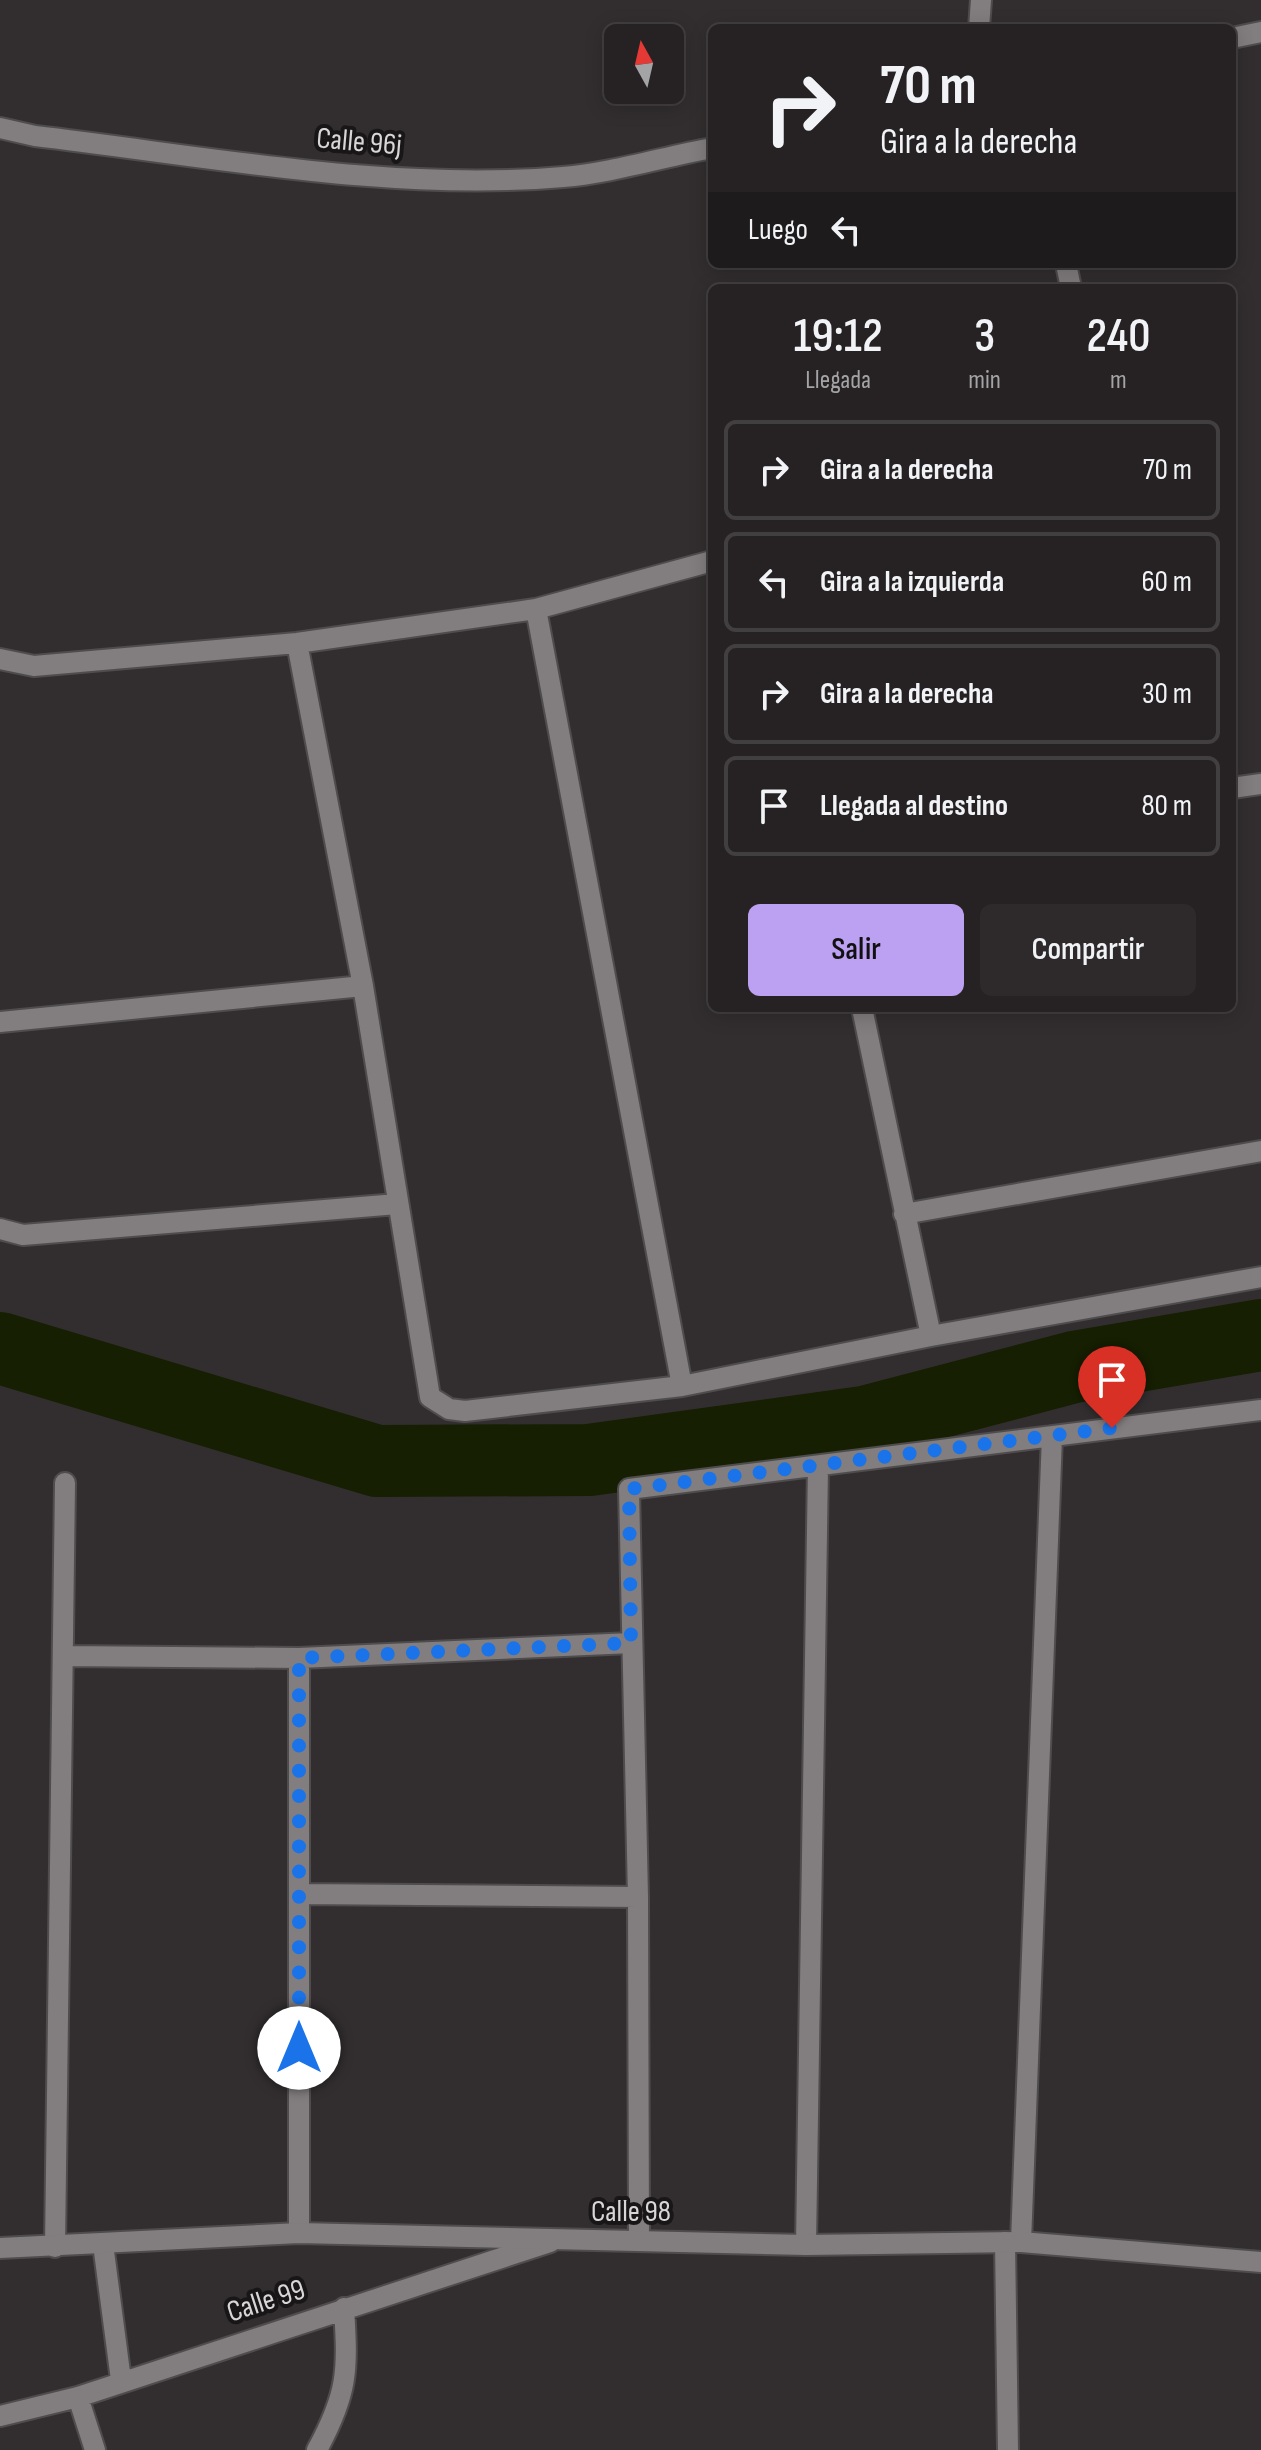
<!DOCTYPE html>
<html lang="es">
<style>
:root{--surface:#262223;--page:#2e2a2b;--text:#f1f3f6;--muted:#a4a4a6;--line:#423f41;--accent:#bca0f2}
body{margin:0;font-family:"Sofia Sans Condensed",sans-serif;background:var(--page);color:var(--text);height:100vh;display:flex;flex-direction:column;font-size:30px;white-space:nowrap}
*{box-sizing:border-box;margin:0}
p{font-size:26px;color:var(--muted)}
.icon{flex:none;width:44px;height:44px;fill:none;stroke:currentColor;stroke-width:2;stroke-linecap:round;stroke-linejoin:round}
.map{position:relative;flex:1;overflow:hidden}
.details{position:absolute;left:708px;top:284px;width:528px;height:728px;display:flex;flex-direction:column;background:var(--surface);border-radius:12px;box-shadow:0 4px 20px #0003,0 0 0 2px var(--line)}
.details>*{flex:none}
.hud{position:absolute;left:708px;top:24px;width:528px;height:244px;border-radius:12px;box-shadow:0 4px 20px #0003,0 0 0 2px var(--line);background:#262223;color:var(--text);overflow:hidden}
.needle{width:52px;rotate:352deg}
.buttons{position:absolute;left:604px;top:24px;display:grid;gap:16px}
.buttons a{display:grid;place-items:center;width:80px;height:80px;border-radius:12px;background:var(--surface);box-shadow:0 4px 20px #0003,0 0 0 2px var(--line);font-size:40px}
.pin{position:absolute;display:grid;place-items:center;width:68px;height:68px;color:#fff;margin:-82px -34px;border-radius:50% 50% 50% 0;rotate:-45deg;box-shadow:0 0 8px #0007}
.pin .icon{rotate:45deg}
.me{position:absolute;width:88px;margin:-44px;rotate:0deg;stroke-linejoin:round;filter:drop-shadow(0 0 6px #0008)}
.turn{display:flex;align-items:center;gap:28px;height:168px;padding:0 40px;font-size:36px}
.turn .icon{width:104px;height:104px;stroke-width:2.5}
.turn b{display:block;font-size:56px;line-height:68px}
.then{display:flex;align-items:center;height:76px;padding:0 40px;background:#0003;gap:16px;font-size:30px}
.eta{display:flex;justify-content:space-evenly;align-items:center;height:136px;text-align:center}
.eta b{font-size:48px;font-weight:600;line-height:56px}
.primary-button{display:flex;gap:16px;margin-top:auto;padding:16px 40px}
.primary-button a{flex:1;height:92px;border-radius:12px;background:var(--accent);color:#111;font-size:32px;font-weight:600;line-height:92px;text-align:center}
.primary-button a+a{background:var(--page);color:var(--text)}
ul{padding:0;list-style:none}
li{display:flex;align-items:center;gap:24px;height:100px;margin:0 16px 12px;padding:0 24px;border:4px solid var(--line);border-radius:12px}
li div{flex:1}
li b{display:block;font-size:30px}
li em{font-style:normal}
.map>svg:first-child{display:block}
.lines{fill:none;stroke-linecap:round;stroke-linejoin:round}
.river{stroke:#161f01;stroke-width:72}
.minor-casing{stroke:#4f4c4d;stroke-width:24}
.tertiary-casing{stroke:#4f4c4d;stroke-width:24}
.minor{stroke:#827d7e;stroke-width:20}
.tertiary{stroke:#827d7e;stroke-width:20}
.route{stroke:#1a73e8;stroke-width:14;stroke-dasharray:0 25.2}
.labels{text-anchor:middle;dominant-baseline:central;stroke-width:8;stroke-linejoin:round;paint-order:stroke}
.street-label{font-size:30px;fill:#d9d6d7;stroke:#191617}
</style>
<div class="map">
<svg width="1261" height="2450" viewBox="0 0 1261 2450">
<rect width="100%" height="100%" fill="#322e2f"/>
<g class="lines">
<path class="river" d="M 0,1348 L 377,1461 L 589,1460 L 864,1422 L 1074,1367 L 1261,1335"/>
<defs>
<path id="minor" d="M 979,28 L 981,0
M 1232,38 L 1261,32
M 0,128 L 35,136 C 206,156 390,192 563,177 C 612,173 663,157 712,148
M 1066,264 L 1071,288
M 536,609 L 682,1386
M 297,643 L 363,986 L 430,1397 L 449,1409 L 465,1411 L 682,1386 L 931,1336 L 1261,1277
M 0,659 L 34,666 L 297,643 L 536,609 L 712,561
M 1232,788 L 1261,784
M 862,1008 L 931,1336
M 0,1022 L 363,986
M 904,1214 L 1261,1151
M 0,1229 L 23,1235 L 397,1204
M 64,1656 L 299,1658 L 631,1643
M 299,1658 L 299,2233
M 299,1894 L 638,1897
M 639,2241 L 638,1897 L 629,1489 L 1261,1410
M 1005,2242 L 1008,2450
M 1021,2242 L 1052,1436
M 103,2244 L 121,2380
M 806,2245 L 818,1466
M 55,2247 L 65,1483
M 78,2397 L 95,2450
M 0,2416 L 78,2397 L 550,2242
M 317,2450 C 348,2393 348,2371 344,2308"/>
<path id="tertiary" d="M 0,2248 L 299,2233 L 806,2245 L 1021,2242 L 1261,2262"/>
</defs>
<use href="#minor" class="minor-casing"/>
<use href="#tertiary" class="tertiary-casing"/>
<use href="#minor" class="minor"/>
<use href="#tertiary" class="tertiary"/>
</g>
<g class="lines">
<path class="route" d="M 299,2048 L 299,1658 L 631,1643 L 629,1489 L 1112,1428"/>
</g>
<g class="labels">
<g class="street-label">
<text transform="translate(359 142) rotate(5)">Calle 96j</text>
<text x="631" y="2212">Calle 98</text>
<text transform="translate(266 2301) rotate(-18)">Calle 99</text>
</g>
</g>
</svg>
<div class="buttons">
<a><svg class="needle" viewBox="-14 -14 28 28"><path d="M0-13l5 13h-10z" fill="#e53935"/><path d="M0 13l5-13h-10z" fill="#a4a4a6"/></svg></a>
</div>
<div class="pin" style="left:1112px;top:1428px;background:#d93025"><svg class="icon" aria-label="arrive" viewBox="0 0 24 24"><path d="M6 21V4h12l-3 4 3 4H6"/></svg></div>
<svg class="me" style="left:299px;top:2048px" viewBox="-20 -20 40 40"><circle r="19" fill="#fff"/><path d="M0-13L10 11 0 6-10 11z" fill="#1a73e8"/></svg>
<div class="hud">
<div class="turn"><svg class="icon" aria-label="right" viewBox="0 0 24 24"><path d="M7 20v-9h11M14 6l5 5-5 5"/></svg><div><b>70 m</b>Gira a la derecha</div></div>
<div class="then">Luego<svg class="icon" aria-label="left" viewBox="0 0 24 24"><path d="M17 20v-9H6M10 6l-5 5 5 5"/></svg></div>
</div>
<section class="details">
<div class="eta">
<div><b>19:12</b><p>Llegada</p></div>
<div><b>3</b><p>min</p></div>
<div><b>240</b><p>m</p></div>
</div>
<ul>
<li><svg class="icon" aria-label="right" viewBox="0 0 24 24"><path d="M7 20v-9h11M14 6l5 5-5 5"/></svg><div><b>Gira a la derecha</b></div><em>70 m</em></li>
<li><svg class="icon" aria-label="left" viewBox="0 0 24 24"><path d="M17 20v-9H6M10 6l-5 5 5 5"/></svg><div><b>Gira a la izquierda</b></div><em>60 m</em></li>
<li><svg class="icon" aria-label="right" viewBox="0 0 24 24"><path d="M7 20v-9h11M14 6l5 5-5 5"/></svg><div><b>Gira a la derecha</b></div><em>30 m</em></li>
<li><svg class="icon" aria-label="arrive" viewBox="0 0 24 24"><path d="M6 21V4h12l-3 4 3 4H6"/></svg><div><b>Llegada al destino</b></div><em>80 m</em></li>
</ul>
<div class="primary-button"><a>Salir</a><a>Compartir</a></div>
</section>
</div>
